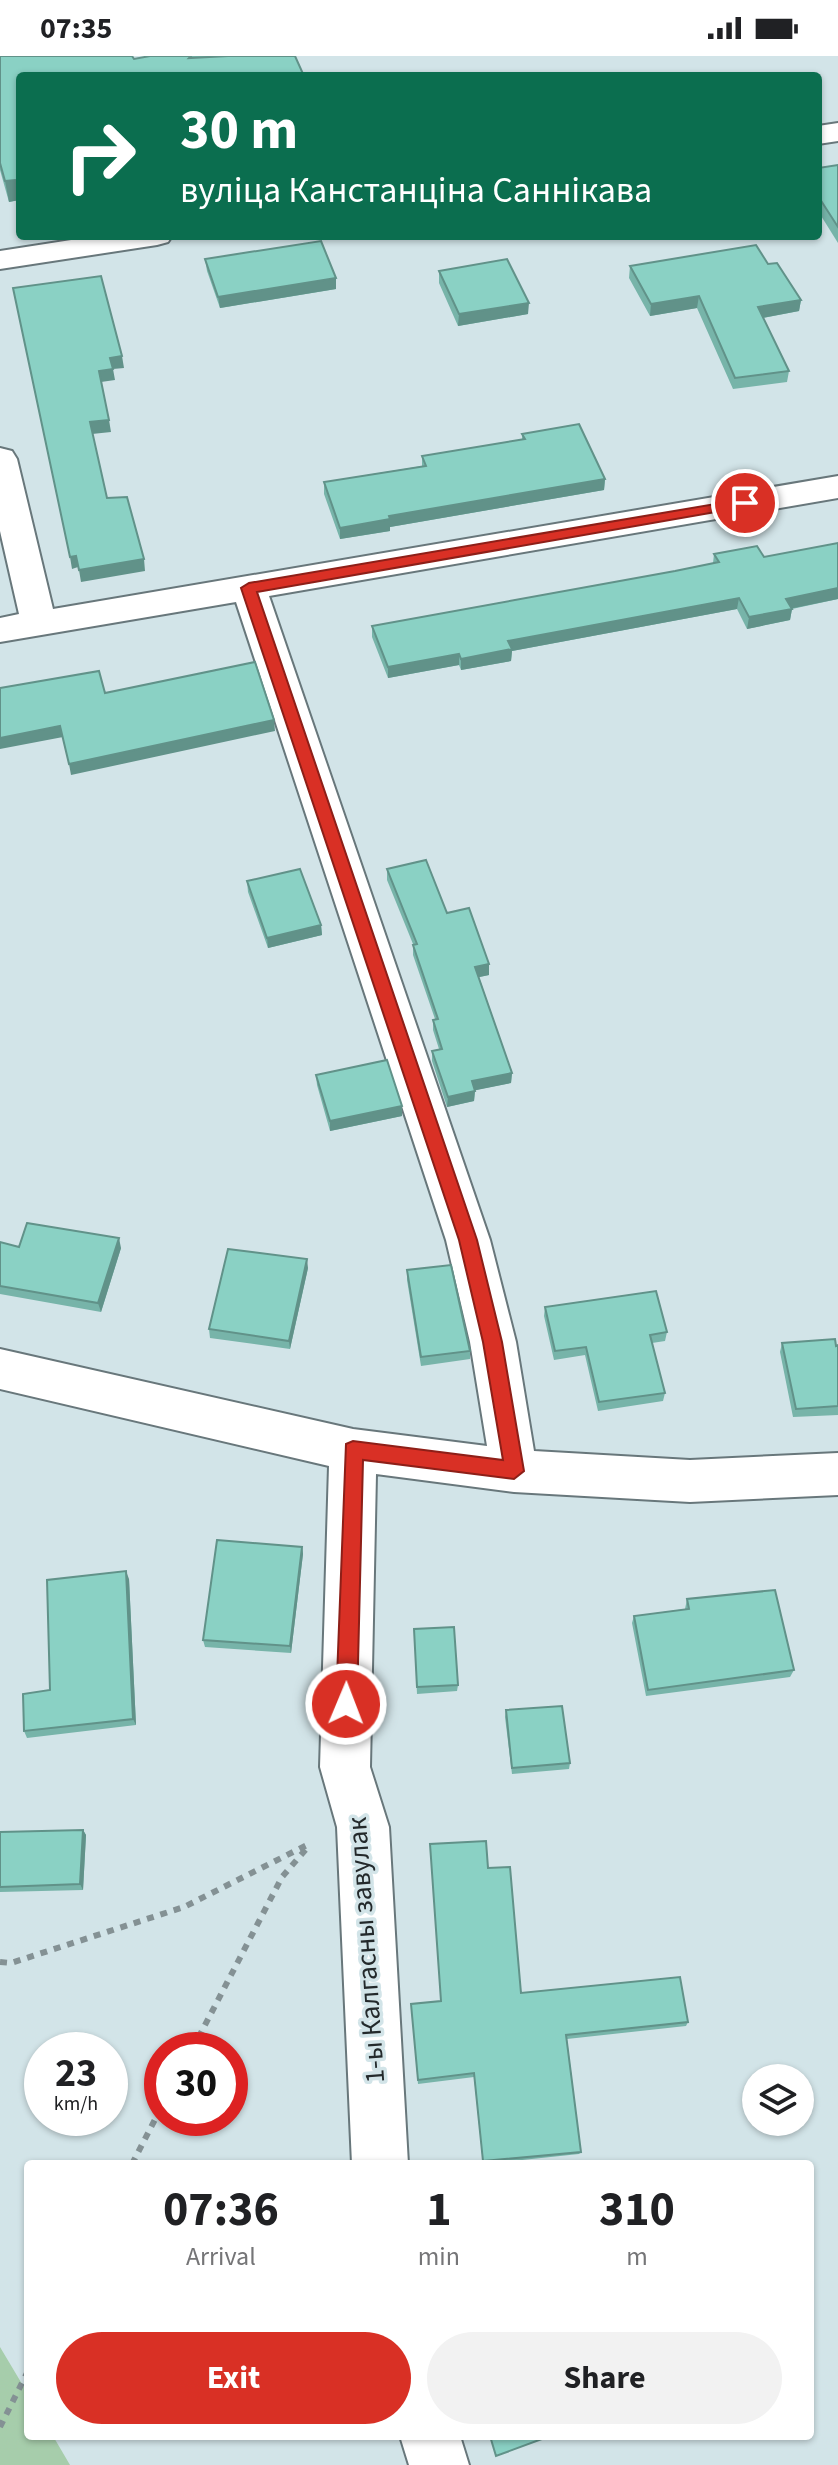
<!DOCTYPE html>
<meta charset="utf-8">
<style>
:root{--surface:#fff;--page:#f2f2f2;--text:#202124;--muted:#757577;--accent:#d93025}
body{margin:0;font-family:"Source Sans 3",sans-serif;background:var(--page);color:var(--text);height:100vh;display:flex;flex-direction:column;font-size:30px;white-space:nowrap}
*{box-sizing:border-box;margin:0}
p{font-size:26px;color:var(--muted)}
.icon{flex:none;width:44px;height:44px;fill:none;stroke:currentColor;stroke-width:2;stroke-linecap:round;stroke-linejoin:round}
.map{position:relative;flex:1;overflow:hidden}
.side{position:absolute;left:24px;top:2104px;width:790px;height:280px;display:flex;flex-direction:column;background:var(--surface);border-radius:8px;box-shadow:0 2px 6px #0004}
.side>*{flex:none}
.hud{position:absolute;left:16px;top:16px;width:806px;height:168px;border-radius:8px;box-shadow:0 2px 6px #0004;background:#0b6e4f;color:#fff;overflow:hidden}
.fabs{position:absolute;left:742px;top:2008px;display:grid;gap:16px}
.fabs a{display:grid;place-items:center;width:72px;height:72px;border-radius:50%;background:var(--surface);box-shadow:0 2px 6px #0004;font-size:40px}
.speed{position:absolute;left:24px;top:1976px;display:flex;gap:16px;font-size:40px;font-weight:700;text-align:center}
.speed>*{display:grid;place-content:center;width:104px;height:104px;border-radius:50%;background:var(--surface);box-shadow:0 2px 6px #0004;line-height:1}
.speed small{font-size:20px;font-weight:400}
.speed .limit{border:12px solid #d22;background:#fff;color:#111}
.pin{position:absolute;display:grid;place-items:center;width:68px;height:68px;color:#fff;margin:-34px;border:4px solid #fff;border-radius:50%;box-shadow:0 2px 8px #0007}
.me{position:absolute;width:88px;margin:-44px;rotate:1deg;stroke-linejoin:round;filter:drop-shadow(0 0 6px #0008)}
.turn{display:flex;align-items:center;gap:28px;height:168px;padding:0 32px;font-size:36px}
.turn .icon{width:104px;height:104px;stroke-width:2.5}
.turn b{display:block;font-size:56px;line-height:68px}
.eta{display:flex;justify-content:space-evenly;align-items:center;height:136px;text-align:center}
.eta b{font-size:48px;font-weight:700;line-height:56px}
.button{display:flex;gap:16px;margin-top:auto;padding:16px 32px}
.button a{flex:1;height:92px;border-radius:48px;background:var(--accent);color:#fff;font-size:32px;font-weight:700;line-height:92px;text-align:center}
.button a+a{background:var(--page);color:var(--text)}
.status{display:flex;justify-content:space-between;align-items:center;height:56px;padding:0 40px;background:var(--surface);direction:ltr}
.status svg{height:22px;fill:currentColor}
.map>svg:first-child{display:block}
.green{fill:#a6cdab}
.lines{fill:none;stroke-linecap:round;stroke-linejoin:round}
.minor-casing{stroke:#68777b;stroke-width:4}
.path{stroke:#849194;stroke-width:6;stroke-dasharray:7 7;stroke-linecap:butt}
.minor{fill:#fff;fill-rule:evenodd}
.wall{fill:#77b4a9}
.shaded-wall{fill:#619289}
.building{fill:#8ad1c4;stroke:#619289;stroke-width:2}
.route{fill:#d93025;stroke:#8d1f18;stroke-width:2}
.labels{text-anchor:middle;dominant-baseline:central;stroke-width:7;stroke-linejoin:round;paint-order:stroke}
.street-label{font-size:28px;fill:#23292b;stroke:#d2e4e8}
</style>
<div class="status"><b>07:35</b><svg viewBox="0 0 49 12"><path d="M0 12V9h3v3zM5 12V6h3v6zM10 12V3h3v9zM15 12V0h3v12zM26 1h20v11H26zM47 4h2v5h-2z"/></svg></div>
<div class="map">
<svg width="838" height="2409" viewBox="0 0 838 2409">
<rect width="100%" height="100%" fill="#d2e4e8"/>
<path class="green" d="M 0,2291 L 28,2338 L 28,2380 L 53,2380 L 70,2409 L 0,2409 Z"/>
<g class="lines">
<defs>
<path id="minor" d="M 838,67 L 838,85 L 818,88 L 818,70 Z
M 97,180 L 172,180 L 168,186 L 157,189 L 0,213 L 0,195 Z
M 0,392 L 12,395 L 17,403 L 53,553 L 838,420 L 838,442 L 269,540 L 490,1184 L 516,1286 L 534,1395 L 690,1404 L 838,1397 L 838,1439 L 690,1446 L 514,1436 L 376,1418 L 370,1711 L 389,1771 L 408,2108 L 352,2108 L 337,1771 L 320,1711 L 329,1410 L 0,1333 L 0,1293 L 353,1373 L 487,1390 L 470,1286 L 446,1184 L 236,546 L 0,586 L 0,562 L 19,558 L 0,475 Z
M 400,2380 L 460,2380 L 469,2409 L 409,2409 Z"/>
</defs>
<use href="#minor" class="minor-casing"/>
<path class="path" d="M 0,1906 L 11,1907 L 184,1851 L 311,1787
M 192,1994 L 282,1821 L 307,1792
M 132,2108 L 162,2050
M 0,2371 L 28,2315"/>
<use href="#minor" class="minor"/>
</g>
<path class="wall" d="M 0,0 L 134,3 L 145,1 L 144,0 L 295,0 L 20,20 L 20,149 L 19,144 L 9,146 L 0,114 Z
M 838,109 L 838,187 L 818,155 L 818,112 Z
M 205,203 L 336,222 L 336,233 L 220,252 L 207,215 Z
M 768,208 L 801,244 L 799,255 L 763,262 L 789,315 L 787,326 L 733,333 L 697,252 L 650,260 L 629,222 L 630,210 Z
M 439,215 L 528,258 L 458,270 L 439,227 Z
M 522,378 L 605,423 L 604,434 L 390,471 L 390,475 L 340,483 L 324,438 L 324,426 L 422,410 L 422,400 L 522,384 Z
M 714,498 L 764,501 L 838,543 L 792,553 L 790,564 L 747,573 L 737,553 L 512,595 L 511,605 L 461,614 L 459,609 L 388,622 L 372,581 L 372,570 L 675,515 L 713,507 Z
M 387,813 L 447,857 L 489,919 L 479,921 L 512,1017 L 511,1027 L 475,1034 L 474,1045 L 447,1051 L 432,1005 L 432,995 L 439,993 L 433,974 L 433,964 L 435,963 L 413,899 L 413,888 L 387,824 Z
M 247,825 L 321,869 L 322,879 L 268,892 L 248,836 Z
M 316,1019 L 402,1050 L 402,1060 L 330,1075 L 317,1029 Z
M 0,1186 L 19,1191 L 121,1192 L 101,1256 L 0,1238 Z
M 308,1212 L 290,1293 L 210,1282 L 209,1273 Z
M 407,1214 L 470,1295 L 470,1303 L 421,1310 L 407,1224 Z
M 545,1251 L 667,1276 L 665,1285 L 652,1287 L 665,1337 L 663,1345 L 598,1355 L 585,1299 L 554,1304 L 544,1260 Z
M 782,1287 L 838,1289 L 838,1359 L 793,1361 L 780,1296 Z
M 302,1491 L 303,1498 L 291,1597 L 205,1591 L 203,1584 Z
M 129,1523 L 136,1669 L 27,1682 L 24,1675 L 50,1634 Z
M 687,1543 L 794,1614 L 790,1621 L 646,1640 L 632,1567 L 634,1560 L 685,1553 Z
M 414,1573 L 458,1629 L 457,1635 L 417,1638 Z
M 506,1654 L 570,1707 L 569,1713 L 512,1718 L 505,1661 Z
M 83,1774 L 86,1779 L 83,1834 L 0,1836 L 0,1776 Z
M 488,1812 L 521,1937 L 688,1966 L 686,1970 L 567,1983 L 581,2096 L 579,2098 L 483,2108 L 474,2021 L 418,2028 L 411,1948 L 441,1945 Z"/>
<path class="shaded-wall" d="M 15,124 L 19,144 L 9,146 L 5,125 Z
M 336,222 L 336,233 L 220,252 L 218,241 Z
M 699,240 L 697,252 L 650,260 L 651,248 Z
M 801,244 L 799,255 L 756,263 L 758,251 Z
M 529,247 L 528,258 L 458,270 L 459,258 Z
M 122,300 L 124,312 L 113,313 L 115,324 L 101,326 L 99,315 L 110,302 Z
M 109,364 L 111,376 L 92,378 L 90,366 Z
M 605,423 L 604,434 L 390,471 L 390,475 L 340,483 L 340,472 L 389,460 Z
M 76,500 L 78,511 L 72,513 L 70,501 Z
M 144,503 L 145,515 L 81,526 L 79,514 Z
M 838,532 L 838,543 L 784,554 L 786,543 Z
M 739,542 L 737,553 L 512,595 L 511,605 L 461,614 L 461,603 L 508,585 Z
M 792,553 L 790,564 L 747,573 L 749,561 Z
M 459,598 L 459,609 L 388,622 L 388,611 Z
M 274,664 L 275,675 L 71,719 L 69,708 Z
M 60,670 L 63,681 L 0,693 L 0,682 Z
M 321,869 L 322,879 L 268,892 L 267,882 Z
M 489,908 L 489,919 L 475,922 L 475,911 Z
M 512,1017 L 511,1027 L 472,1035 L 472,1025 Z
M 475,1035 L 474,1045 L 447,1051 L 448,1041 Z
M 402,1050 L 402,1060 L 330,1075 L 330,1065 Z
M 119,1182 L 121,1192 L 101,1256 L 98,1247 Z
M 307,1203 L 308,1212 L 290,1293 L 289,1285 Z
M 302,1491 L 303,1498 L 291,1597 L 290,1590 Z
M 126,1515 L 129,1523 L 136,1669 L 133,1663 Z
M 83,1774 L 86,1779 L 83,1834 L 80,1828 Z"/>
<path class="building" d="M 0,0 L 132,0 L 134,3 L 150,0 L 191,0 L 189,2 L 228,0 L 295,0 L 304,20 L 20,20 L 19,140 L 15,124 L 5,125 L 0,107 Z
M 838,109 L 838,171 L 818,140 L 818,112 Z
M 321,185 L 336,222 L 218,241 L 205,203 Z
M 756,189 L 768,208 L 777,207 L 801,244 L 758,251 L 789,315 L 735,322 L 699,240 L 651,248 L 630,210 Z
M 507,203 L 529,247 L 459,258 L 439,215 Z
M 101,220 L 122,300 L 110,302 L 113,313 L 99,315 L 109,364 L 90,366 L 107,442 L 127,441 L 144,503 L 79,514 L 76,500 L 70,501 L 13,232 Z
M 579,368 L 605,423 L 389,460 L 390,463 L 340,472 L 324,426 L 426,410 L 422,400 L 525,383 L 522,378 Z
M 838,487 L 838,532 L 786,543 L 792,553 L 749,561 L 739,542 L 508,585 L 512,593 L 461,603 L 459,598 L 388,611 L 372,570 L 675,515 L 719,506 L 714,498 L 757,490 L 764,501 Z
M 255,606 L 274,664 L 69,708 L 60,670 L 0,682 L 0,632 L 99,615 L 105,637 Z
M 426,804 L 447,857 L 469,852 L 489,908 L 475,911 L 512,1017 L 472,1025 L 475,1035 L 448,1041 L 432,995 L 442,993 L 433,964 L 438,963 L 413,889 L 417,888 L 387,813 Z
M 300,813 L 321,869 L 267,882 L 247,825 Z
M 387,1004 L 402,1050 L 330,1065 L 316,1019 Z
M 27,1167 L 119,1182 L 98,1247 L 0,1230 L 0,1186 L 19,1191 Z
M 228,1193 L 307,1203 L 289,1285 L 209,1273 Z
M 451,1209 L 470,1295 L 421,1301 L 407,1214 Z
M 656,1235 L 667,1276 L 650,1279 L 665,1337 L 599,1346 L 586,1291 L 555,1295 L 545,1251 Z
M 835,1283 L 836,1290 L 838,1289 L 838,1350 L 796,1353 L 782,1287 Z
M 217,1484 L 302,1491 L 290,1590 L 203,1584 Z
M 126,1515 L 133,1663 L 24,1675 L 23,1638 L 50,1634 L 47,1524 Z
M 775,1534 L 794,1614 L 648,1634 L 634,1560 L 689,1553 L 687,1543 Z
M 454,1571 L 458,1629 L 417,1631 L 414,1573 Z
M 562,1650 L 570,1707 L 512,1712 L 506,1654 Z
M 83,1774 L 80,1828 L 0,1831 L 0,1776 Z
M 486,1785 L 488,1812 L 510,1811 L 521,1937 L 680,1921 L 688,1966 L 566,1979 L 581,2096 L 483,2105 L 474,2017 L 418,2024 L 411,1948 L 441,1945 L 430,1788 Z
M 490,2380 L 550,2380 L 496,2400 Z"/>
<path class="route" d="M 745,443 L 752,447 L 750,450 L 257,536 L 477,1184 L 502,1286 L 524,1415 L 514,1423 L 363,1404 L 357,1648 L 354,1655 L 346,1658 L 339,1655 L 336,1648 L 346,1388 L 353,1385 L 503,1404 L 483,1286 L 459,1184 L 241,532 L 249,527 Z"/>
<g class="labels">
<g class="street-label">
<text transform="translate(366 1894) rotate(-94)">1-ы Калгасны завулак</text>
</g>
</g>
</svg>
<div class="fabs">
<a><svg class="icon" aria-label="layers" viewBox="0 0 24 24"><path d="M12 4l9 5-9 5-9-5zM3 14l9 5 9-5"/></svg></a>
</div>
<div class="speed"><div>23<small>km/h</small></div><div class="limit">30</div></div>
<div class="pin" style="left:745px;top:447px;background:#d93025"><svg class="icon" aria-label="arrive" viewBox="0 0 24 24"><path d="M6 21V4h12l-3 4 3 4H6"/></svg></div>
<svg class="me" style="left:346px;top:1648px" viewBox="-20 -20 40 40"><circle r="17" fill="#d93025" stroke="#fff" stroke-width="3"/><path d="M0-11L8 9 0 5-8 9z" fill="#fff"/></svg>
<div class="hud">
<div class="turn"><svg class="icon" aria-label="right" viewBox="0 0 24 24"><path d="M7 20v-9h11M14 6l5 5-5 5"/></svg><div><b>30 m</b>вуліца Канстанціна Саннікава</div></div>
</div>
<section class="side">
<div class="eta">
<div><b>07:36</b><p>Arrival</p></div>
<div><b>1</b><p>min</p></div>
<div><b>310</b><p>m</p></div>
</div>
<div class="button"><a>Exit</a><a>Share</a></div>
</section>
</div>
